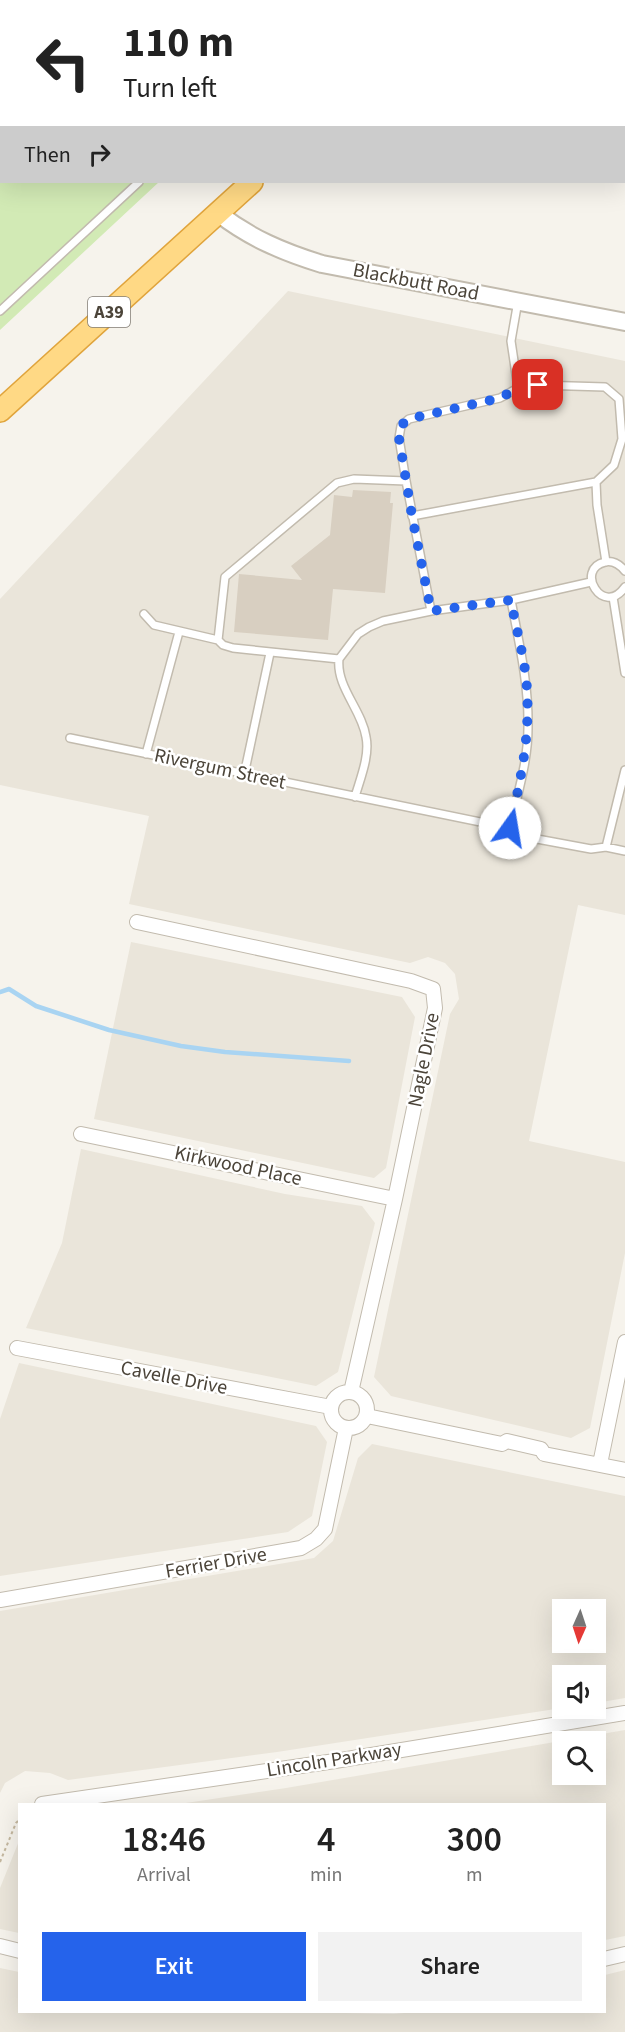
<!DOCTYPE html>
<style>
:root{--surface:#fff;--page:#f2f2f2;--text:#222;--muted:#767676;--accent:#2563eb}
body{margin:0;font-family:"Source Sans 3",sans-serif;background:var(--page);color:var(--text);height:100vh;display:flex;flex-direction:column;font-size:22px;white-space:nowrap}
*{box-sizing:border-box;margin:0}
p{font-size:20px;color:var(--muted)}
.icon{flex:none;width:33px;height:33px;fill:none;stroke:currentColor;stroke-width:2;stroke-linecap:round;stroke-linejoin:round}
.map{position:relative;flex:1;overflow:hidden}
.drawer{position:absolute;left:18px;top:1803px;width:588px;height:210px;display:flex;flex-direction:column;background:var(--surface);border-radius:0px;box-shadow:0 6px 24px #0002}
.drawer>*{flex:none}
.top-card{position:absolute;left:0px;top:0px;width:626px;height:183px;box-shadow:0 6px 24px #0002;background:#fff;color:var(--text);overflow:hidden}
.needle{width:39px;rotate:183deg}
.fabs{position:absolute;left:552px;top:1599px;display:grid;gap:12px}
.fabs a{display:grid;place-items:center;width:54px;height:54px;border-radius:0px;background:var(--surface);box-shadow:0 6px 24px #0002;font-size:30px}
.pin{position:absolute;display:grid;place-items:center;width:51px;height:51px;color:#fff;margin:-26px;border-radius:12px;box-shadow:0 3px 9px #0006}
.me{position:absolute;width:66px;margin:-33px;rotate:13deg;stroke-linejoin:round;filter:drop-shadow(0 0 4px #0008)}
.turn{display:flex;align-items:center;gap:21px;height:126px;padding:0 24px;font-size:27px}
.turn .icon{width:78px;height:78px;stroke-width:2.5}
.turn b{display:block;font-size:42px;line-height:51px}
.then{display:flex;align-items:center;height:57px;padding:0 24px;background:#0003;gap:12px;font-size:22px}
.eta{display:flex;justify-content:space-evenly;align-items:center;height:102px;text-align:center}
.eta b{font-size:36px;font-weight:600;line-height:42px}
.button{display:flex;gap:12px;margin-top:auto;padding:12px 24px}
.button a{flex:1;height:69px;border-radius:0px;background:var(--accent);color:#fff;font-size:24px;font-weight:600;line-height:69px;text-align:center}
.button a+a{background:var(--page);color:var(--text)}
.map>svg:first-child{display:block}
.residential{fill:#eae5da;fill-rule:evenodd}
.green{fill:#d2eab5}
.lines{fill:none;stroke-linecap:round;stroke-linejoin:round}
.stream{stroke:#a9d4f2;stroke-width:4.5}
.building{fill:#d8cfc1}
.service-casing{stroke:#c2bbae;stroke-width:10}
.minor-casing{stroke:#c2bbae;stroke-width:16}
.tertiary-casing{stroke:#c2bbae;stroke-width:20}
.trunk-casing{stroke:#e0a43c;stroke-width:24}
.path{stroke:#c4b79f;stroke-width:2;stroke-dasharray:3 3;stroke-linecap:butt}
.service{stroke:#fff;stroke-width:7}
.minor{stroke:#fff;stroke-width:14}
.tertiary{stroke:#fff;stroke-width:16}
.trunk{stroke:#ffd985;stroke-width:21}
.route{stroke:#2563eb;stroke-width:10;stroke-dasharray:0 18}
.labels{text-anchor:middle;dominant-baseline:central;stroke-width:5;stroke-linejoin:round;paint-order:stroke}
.shield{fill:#fff;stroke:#817c74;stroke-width:1.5}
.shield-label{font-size:18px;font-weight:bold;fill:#4b4439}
.street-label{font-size:20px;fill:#4b4439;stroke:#fff}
</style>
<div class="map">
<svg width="625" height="2032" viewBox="0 0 625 2032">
<rect width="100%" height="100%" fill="#f6f3ec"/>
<path class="residential" d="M 288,291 L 625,361 L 625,915 L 578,905 L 529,1141 L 625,1162 L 625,1253 L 590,1428 L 571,1438 L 391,1396 L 374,1377 L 450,1014 L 459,999 L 455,974 L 445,963 L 428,957 L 410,963 L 129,904 L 149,816 L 0,785 L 0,599 Z
M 131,942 L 402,997 L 415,1017 L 386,1168 L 374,1178 L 94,1119 Z
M 81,1149 L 285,1194 L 362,1206 L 375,1223 L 338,1372 L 316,1386 L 26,1328 L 62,1243 Z
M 19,1363 L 316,1426 L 327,1442 L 312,1516 L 288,1532 L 0,1576 L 0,1419 Z
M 372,1444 L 625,1496 L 625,1698 L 596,1703 L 596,1676 L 562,1676 L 562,1708 L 277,1752 L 68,1780 L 50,1773 L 25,1771 L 5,1783 L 0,1793 L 0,1611 L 314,1558 L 333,1541 L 358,1458 ZM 562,1610 L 596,1610 L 596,1642 L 562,1642 Z
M 625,1730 L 625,1936 L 605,1940 L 604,1804 L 179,1804 L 286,1788 ZM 562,1742 L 596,1742 L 596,1774 L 562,1774 Z
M 19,1841 L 19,1933 L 0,1929 L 0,1888 Z
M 0,1968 L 19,1972 L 20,2012 L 297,2012 L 394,2014 L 414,2012 L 604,2012 L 605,1975 L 625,1970 L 625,2032 L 0,2032 Z"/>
<path class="green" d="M 0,0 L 354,0 L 2,2 L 2,182 L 159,182 L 0,330 Z"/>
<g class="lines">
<path class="stream" d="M 0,992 L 9,989 L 36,1006 L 109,1030 L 181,1046 L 225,1052 L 349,1061"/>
</g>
<path class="building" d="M 353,490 L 391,492 L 390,503 L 393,503 L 385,593 L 333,589 L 328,640 L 234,632 L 239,574 L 302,580 L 291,566 L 330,535 L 334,495 L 352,497 Z"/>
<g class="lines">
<defs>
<path id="service" d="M 77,2 L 81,0
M 334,2 L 335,0
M 0,40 L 2,39
M 0,311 L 139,182
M 518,388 L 511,341 L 518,301
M 412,516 L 596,482
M 625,571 C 620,565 614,560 605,562 C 574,569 603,618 625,587
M 613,597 L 625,673
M 431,611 L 406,481 L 399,438 L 401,426 L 409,419 L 500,398 L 518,388 L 538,385 L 605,387 L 619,399 L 622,439 L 614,465 L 596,482 L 597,505 L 606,562
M 144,614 L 154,625 L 218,640 L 223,645 L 233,648 L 339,659
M 218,640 L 225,577 L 337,483 L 354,479 L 406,481
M 339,659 L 358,634 L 369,627 L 383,621 L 431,611 L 511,600 L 591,582
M 339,659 C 336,687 362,710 366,737 C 370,756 360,779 355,797
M 70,738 L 510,828 L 521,836 L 591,849 L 606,847 L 625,851
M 146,754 L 179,632
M 244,775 L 270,653
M 510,828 C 517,795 528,762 528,728 C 529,685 519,643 511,600
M 606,847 L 625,770"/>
<path id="minor" d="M 137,922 L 411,981 L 433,989 L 435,1008 L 395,1199 L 351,1392
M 81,1134 L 395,1199
M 17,1348 L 331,1407
M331 1410a18 18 0 1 1 36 0a18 18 0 1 1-36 0Z
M 367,1416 L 502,1444 L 507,1441 L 541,1449 L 544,1454 L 625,1470
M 600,1464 L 625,1342
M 0,1600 L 301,1548 L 316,1539 L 325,1529 L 346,1428
M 42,1804 L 335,1761 L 625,1713
M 0,1946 L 20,1951
M 604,1959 L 625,1954"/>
<path id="tertiary" d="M 218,213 C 250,238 283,252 322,264 L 625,322"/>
<path id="trunk" d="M 447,2 L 448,0
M 0,411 L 252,182"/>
</defs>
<use href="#service" class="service-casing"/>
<use href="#minor" class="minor-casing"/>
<use href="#tertiary" class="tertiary-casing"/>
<use href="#trunk" class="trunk-casing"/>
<path class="path" d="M 0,1862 L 16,1823 L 20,1819"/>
<use href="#service" class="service"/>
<use href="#minor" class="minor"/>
<use href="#tertiary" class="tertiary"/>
<use href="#trunk" class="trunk"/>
</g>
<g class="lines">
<path class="route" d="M 510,828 C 520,781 530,740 527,691 C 526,661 516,630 511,600 L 431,611 L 412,516 L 399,438 L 400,426 L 409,419 L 500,398 L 518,388 L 538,385"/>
</g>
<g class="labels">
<rect class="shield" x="88" y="297" width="42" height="30" rx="4.5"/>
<g class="shield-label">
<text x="109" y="312">A39</text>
</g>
<g class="street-label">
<text transform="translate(416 282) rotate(11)">Blackbutt Road</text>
<text transform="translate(220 769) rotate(12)">Rivergum Street</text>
<text transform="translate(424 1060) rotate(-79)">Nagle Drive</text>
<text transform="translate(238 1166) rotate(12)">Kirkwood Place</text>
<text transform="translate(174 1378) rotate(11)">Cavelle Drive</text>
<text transform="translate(216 1563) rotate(-10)">Ferrier Drive</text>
<text transform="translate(334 1760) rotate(-9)">Lincoln Parkway</text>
</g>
</g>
</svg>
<div class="fabs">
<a><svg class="needle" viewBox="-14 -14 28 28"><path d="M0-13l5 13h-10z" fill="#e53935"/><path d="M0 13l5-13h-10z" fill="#767676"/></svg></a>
<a><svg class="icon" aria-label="sound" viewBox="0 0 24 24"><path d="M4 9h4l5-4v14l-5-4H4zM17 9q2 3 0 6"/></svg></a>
<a><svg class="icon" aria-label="search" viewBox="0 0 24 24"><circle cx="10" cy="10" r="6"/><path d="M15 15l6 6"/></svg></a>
</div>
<div class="pin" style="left:538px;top:385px;background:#d93025"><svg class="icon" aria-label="arrive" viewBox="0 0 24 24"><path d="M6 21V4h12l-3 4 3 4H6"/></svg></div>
<svg class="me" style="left:510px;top:828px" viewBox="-20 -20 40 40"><circle r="19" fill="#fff"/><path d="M0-13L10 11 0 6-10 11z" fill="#2563eb"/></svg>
<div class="top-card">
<div class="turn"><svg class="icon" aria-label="left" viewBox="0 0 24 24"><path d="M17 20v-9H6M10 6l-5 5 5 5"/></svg><div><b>110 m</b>Turn left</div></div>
<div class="then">Then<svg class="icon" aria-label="right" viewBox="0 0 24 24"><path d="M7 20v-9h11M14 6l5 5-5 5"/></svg></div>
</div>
<section class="drawer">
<div class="eta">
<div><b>18:46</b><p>Arrival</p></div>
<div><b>4</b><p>min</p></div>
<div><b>300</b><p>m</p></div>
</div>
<div class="button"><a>Exit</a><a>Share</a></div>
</section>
</div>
